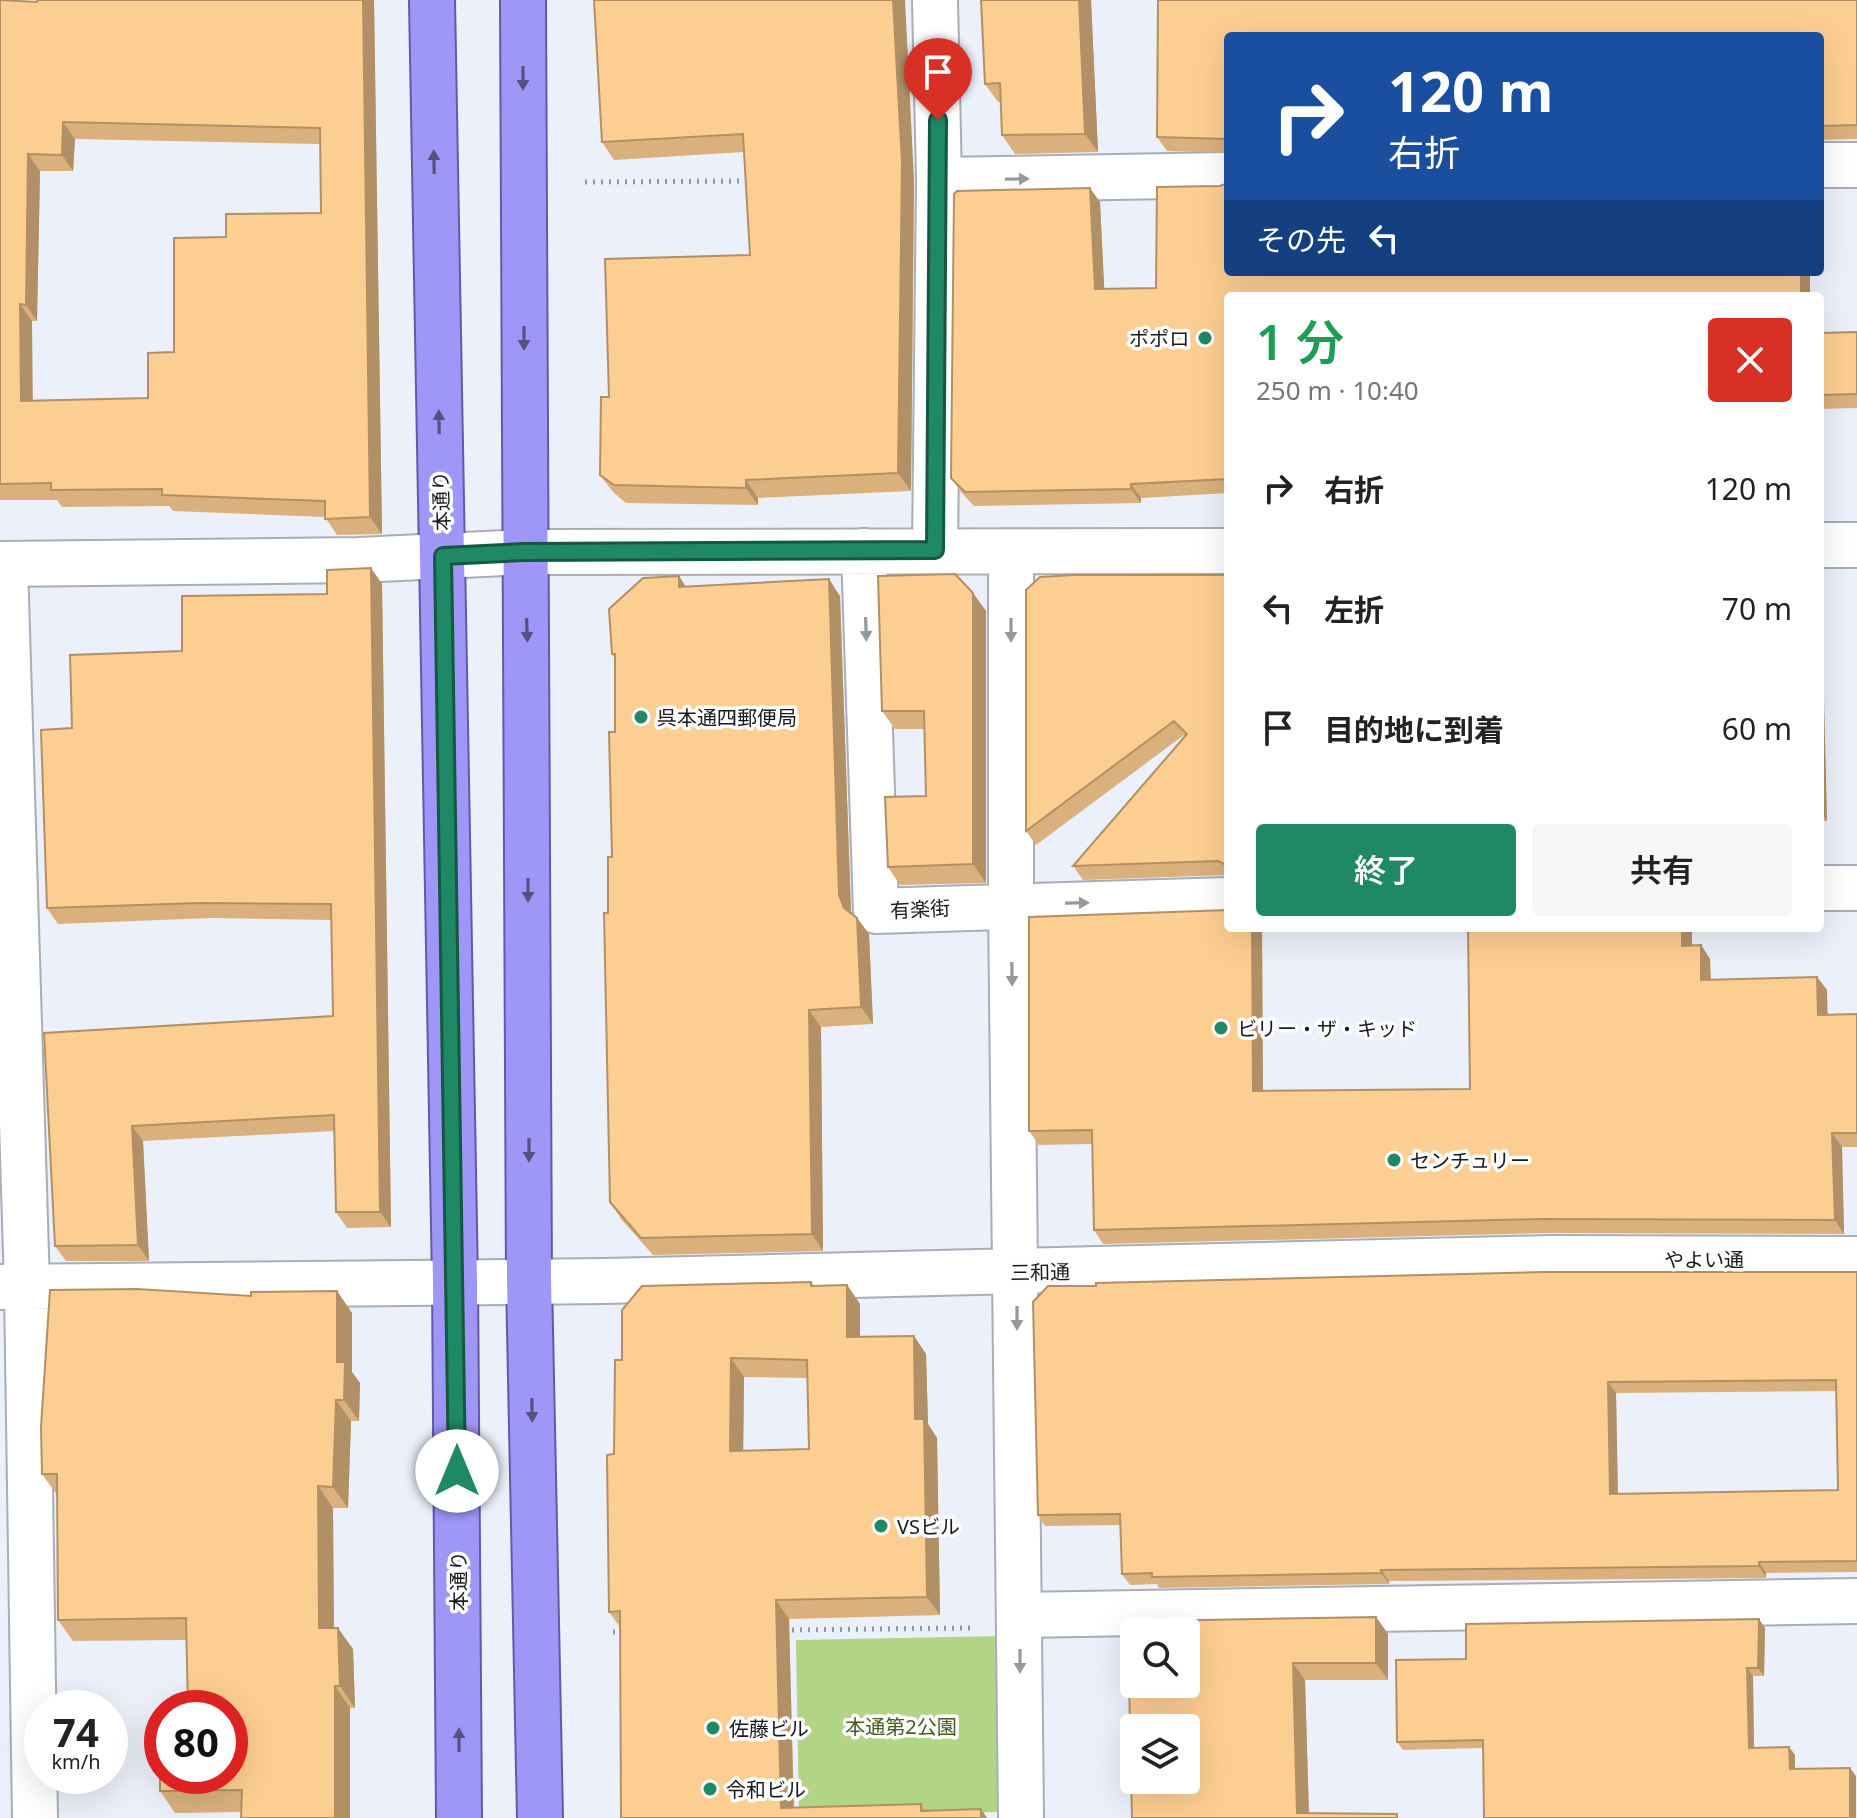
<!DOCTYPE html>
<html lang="ja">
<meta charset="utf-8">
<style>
:root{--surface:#fff;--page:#f6f6f6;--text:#222;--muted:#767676;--accent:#1f8865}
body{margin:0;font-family:"Noto Sans","Noto Sans JP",sans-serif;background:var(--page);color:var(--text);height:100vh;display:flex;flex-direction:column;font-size:30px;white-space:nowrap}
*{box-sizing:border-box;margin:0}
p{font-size:26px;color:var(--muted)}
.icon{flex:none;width:44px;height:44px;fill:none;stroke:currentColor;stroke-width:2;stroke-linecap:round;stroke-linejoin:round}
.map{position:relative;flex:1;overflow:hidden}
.panel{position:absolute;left:1224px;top:292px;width:600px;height:640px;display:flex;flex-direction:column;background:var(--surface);border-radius:8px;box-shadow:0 8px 32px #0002}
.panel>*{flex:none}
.guide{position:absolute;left:1224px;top:32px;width:600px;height:244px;border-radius:8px;box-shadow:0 8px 32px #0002;background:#1a4fa0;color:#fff;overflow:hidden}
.buttons{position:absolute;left:1120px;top:1618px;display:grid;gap:16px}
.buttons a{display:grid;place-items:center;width:80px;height:80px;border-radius:8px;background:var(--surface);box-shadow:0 8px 32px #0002;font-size:40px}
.speed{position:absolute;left:24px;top:1690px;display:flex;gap:16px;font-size:40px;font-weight:700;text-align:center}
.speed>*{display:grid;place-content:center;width:104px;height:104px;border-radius:50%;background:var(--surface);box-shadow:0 8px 32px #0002;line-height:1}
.speed small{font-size:20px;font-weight:400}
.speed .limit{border:12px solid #d22;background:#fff;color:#111}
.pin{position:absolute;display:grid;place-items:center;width:68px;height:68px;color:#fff;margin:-82px -34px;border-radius:50% 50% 50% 0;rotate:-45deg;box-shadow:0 0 8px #0007}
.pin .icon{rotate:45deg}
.me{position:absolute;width:88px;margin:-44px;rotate:0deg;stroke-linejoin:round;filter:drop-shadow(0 0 6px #0008)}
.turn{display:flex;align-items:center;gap:28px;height:168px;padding:0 32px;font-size:36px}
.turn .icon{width:104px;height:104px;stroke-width:2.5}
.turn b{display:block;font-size:56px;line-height:68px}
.then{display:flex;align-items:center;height:76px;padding:0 32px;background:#0003;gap:16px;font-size:30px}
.round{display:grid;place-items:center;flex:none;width:84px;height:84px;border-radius:8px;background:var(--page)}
.summary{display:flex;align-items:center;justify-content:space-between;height:136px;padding:0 32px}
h1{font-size:48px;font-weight:600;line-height:60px;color:#1e9e55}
.primary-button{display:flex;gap:16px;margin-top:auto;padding:16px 32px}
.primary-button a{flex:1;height:92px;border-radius:8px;background:var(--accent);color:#fff;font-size:32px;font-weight:600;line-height:92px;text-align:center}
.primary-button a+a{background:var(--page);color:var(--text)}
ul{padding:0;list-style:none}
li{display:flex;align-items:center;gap:24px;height:120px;padding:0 32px}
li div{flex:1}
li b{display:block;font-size:30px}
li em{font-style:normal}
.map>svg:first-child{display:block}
.green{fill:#b2d485}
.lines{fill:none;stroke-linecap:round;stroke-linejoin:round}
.minor-casing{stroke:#a9adb8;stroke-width:48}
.tertiary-casing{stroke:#a9adb8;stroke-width:48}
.trunk-casing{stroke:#605aa9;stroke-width:48}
.path{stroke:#93979f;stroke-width:5;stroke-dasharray:2 6;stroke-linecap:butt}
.minor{stroke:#fff;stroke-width:44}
.tertiary{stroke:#fff;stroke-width:44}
.trunk{stroke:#9f97f7;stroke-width:44}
.wall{fill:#dab17d;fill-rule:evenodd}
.shaded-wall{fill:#b19066}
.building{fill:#fdce91;stroke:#b19066;stroke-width:2;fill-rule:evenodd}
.oneway{fill:#54527f}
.oneway2{fill:#979899}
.route-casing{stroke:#145842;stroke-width:20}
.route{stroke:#1f8865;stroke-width:14}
.poi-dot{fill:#1f8865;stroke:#fdfdfd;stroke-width:3}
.labels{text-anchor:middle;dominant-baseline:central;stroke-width:7;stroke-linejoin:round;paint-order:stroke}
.poi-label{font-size:20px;fill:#17191d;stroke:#fdfdfd;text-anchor:start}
.street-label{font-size:20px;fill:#17191d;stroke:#fdfdfd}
.park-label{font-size:20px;fill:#465c22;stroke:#fdfdfd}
</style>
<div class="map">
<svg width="1857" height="1818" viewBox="0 0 1857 1818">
<rect width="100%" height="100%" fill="#ebf0fb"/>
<path class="green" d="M 1003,1636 L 1005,1812 L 799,1815 L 796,1640 Z"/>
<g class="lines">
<defs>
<path id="minor" d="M 935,0 L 939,180 L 935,550
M 1820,165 L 1857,165
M 939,180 L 1228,175
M 1820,545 L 1857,545
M 864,551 L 876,911 L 1228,900
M 524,552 L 1228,551
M 1011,552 L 1011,904 L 1021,1818
M 5,564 L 27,1287 L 35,1818
M 1820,888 L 1857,888
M 0,1287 L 605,1281 L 1550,1258 L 1857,1259
M 1020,1615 L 1857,1601"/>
<path id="tertiary" d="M 0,564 L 359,560 L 524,552"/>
<path id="trunk" d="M 432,0 L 455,1281 L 459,1818
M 523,0 L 529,1280 L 540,1818"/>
</defs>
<use href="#minor" class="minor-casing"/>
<use href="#tertiary" class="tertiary-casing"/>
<use href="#trunk" class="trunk-casing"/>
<path class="path" d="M 585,182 L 752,181
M 784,1630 L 970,1628
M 613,1632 L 626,1632"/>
<use href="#minor" class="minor"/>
<use href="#tertiary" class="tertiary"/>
<use href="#trunk" class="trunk"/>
</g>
<path class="wall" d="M 0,0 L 37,2 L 37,0 L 374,0 L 382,534 L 337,535 L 325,517 L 173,511 L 169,506 L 62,507 L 57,500 L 0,500 ZM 75,139 L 320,144 L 321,213 L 226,237 L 174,352 L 148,398 L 32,400 L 32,321 L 37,321 L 40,171 L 73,171 Z
M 594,0 L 914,180 L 911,491 L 758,498 L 758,505 L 626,503 L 613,492 L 600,475 L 609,397 L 750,255 L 744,152 L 614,160 L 602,142 Z
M 981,0 L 1091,0 L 1098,152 L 1015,154 L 1002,135 L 1001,102 L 998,102 L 985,84 Z
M 1158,0 L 1857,0 L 1857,139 L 1820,140 L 1820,36 L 1228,36 L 1228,153 L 1167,151 L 1157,137 Z
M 1220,186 L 1228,272 L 1810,272 L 1810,296 L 1228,296 L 1228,493 L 1141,498 L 1141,503 L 974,506 L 961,492 L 951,478 L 1100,202 L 1104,289 L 1156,288 Z
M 1857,332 L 1857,408 L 1820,409 L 1820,333 Z
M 371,568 L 382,584 L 391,1227 L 347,1228 L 336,1212 L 334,1131 L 143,1141 L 149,1261 L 66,1261 L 55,1246 L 44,1033 L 333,1016 L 332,920 L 211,918 L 58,924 L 47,908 L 72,728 L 182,651 L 327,594 Z
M 1820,574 L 1827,821 L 1820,821 Z
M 1228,575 L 1228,875 L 1083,880 L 1073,866 L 1185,736 L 1184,735 L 1036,845 L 1026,831 Z
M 686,586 L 840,596 L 851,912 L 857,918 L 869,934 L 873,1024 L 821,1027 L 823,1251 L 653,1255 L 621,1219 L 610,1202 L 608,913 L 612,857 L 615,732 L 615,659 L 612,654 Z
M 973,593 L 986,611 L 986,883 L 900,885 L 888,867 L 926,796 L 924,729 L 895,729 L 882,711 Z
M 1228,928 L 1262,928 L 1263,1091 L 1470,1089 L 1692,945 L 1701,945 L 1710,959 L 1711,980 L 1817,977 L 1827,990 L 1827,1015 L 1857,1014 L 1857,1147 L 1842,1147 L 1844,1234 L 1549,1233 L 1103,1244 L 1094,1230 L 1092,1144 L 1039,1145 L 1029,1131 Z
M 1857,1272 L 1857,1572 L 1766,1573 L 1766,1578 L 1389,1581 L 1389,1584 L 1159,1588 L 1157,1584 L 1130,1585 L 1122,1574 L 1121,1525 L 1045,1526 L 1038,1515 ZM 1837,1391 L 1838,1490 L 1618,1494 L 1616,1393 Z
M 811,1282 L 814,1286 L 847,1285 L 860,1304 L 860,1337 L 914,1336 L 926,1354 L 928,1424 L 937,1438 L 940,1615 L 789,1619 L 794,1808 L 921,1804 L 926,1810 L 981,1809 L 987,1818 L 621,1818 L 620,1627 L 609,1612 L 614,1454 ZM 744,1377 L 808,1378 L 809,1449 L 743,1451 Z
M 337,1291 L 352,1313 L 352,1372 L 360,1383 L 359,1421 L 351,1421 L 348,1508 L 333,1508 L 334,1628 L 353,1649 L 355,1708 L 350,1708 L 350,1818 L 241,1818 L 241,1812 L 175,1813 L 160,1791 L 230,1776 L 187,1640 L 73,1641 L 58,1620 L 57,1495 L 42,1474 L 251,1296 Z
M 1376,1617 L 1388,1634 L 1388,1680 L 1305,1680 L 1309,1813 L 1132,1818 L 1134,1684 Z
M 1765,1628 L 1764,1676 L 1753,1676 L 1754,1748 L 1789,1747 L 1795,1755 L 1795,1769 L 1856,1776 L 1856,1818 L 1484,1818 L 1483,1748 L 1403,1750 L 1397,1742 L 1466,1659 Z"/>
<path class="shaded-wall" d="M 363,0 L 374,0 L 382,534 L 370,517 Z
M 893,0 L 905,0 L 914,180 L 911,491 L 898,473 Z
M 1079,0 L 1091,0 L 1098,152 L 1085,134 Z
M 63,122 L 75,139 L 73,171 L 62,155 Z
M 28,154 L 40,171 L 37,321 L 26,305 Z
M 1090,188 L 1100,202 L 1105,303 L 1095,289 Z
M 1801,272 L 1810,272 L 1810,296 L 1801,296 Z
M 20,304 L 32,321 L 33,417 L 21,401 Z
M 746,480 L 758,498 L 758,505 L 746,488 Z
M 1131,484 L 1141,498 L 1141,503 L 1131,489 Z
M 371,568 L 382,584 L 391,1227 L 380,1212 Z
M 1820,574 L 1821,576 L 1827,821 L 1820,811 Z
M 679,576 L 690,593 L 679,587 Z
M 829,579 L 840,596 L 851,912 L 855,925 L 844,908 L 839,895 Z
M 973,593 L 986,611 L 986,883 L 973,864 Z
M 857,918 L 869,934 L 873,1024 L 861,1007 Z
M 1252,928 L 1262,928 L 1263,1104 L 1253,1091 Z
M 1682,928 L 1692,928 L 1692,960 L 1682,946 Z
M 1701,945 L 1710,959 L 1711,994 L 1701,980 Z
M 1817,977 L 1827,990 L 1828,1029 L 1818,1015 Z
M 809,1010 L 821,1027 L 823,1251 L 812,1234 Z
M 132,1126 L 143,1141 L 149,1261 L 138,1245 Z
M 1832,1133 L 1842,1147 L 1844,1234 L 1835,1220 Z
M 847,1285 L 860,1304 L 860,1356 L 847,1337 Z
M 337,1291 L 352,1313 L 352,1372 L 360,1383 L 359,1421 L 344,1400 L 337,1362 Z
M 914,1336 L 926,1354 L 928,1424 L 937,1438 L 940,1615 L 927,1597 L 915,1419 Z
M 731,1358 L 744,1377 L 743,1469 L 730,1451 Z
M 1608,1382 L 1616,1393 L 1618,1505 L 1610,1494 Z
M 336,1400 L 351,1421 L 348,1508 L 333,1487 Z
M 318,1486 L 333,1508 L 334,1650 L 319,1628 Z
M 1759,1562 L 1766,1573 L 1766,1578 L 1759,1566 Z
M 1381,1570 L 1389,1581 L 1389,1584 L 1381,1573 Z
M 776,1600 L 789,1619 L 794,1818 L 781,1808 Z
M 1376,1617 L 1388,1634 L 1388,1680 L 1376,1663 Z
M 1759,1619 L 1765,1628 L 1764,1676 L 1758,1668 Z
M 338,1628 L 353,1649 L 355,1708 L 340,1686 Z
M 1293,1663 L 1305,1680 L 1309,1818 L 1297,1813 Z
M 1747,1668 L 1753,1676 L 1754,1756 L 1749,1748 Z
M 335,1686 L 350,1708 L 350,1818 L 335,1818 Z
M 1789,1747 L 1795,1755 L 1795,1777 L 1790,1769 Z
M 1850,1768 L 1856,1776 L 1856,1818 L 1850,1818 Z
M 981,1809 L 987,1818 L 981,1818 Z"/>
<path class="building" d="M 0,0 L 37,2 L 37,0 L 363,0 L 370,517 L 325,519 L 325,501 L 162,495 L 162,489 L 51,490 L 51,483 L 0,484 ZM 63,122 L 320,128 L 321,213 L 226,214 L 226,237 L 174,238 L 174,352 L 148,353 L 148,398 L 21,401 L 20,304 L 26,305 L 28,154 L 62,155 Z
M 594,0 L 893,0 L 902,162 L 898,473 L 746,480 L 746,488 L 614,485 L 600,475 L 601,397 L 609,397 L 605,259 L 750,255 L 743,134 L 602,142 Z
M 981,0 L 1079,0 L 1085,134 L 1002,135 L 1000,83 L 985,84 Z
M 1158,0 L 1857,0 L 1857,125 L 1820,126 L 1820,36 L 1228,36 L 1228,139 L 1157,137 Z
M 1228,183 L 1228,272 L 1801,272 L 1801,296 L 1228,296 L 1228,479 L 1131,484 L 1131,489 L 965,492 L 951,478 L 954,194 L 957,191 L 1090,188 L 1095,289 L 1156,288 L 1157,187 L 1220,186 Z
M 1857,332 L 1857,394 L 1820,395 L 1820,333 Z
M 371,568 L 380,1212 L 336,1212 L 334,1115 L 132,1126 L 138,1245 L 55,1246 L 44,1033 L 333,1016 L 331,904 L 200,903 L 47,908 L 41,730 L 72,728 L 70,655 L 182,651 L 182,596 L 327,594 L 327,570 Z
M 955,574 L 973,593 L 973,864 L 888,867 L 885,797 L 926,796 L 924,711 L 882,711 L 878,576 Z
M 1074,575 L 1228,575 L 1228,866 L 1218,861 L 1073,866 L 1187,734 L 1174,721 L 1026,831 L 1026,590 L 1040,577 Z
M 679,576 L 679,587 L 829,579 L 839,895 L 844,908 L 857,918 L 861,1007 L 809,1010 L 812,1234 L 641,1238 L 610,1202 L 604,913 L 608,913 L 608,857 L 612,857 L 609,732 L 615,732 L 615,654 L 612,654 L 609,609 L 643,578 Z
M 1228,910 L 1228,928 L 1252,928 L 1253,1091 L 1470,1089 L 1468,928 L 1682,928 L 1682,946 L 1701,945 L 1701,980 L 1817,977 L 1818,1015 L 1857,1014 L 1857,1133 L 1832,1133 L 1835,1220 L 1540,1219 L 1094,1230 L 1092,1130 L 1029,1131 L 1029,917 Z
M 1542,1272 L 1857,1272 L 1857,1561 L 1759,1562 L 1759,1566 L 1381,1570 L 1381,1573 L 1152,1577 L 1152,1573 L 1122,1574 L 1120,1514 L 1038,1515 L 1033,1302 L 1048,1286 L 1096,1286 L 1096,1283 ZM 1836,1380 L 1838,1490 L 1610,1494 L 1608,1382 Z
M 811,1282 L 811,1286 L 847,1285 L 847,1337 L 914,1336 L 915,1419 L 924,1419 L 927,1597 L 776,1600 L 781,1808 L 921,1804 L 921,1811 L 981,1809 L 981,1818 L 621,1818 L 620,1611 L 609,1612 L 607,1455 L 614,1454 L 615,1360 L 622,1360 L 622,1310 L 642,1286 ZM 731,1358 L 807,1360 L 809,1449 L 730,1451 Z
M 137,1289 L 251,1296 L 251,1292 L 337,1291 L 337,1362 L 345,1362 L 344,1400 L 336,1400 L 333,1487 L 318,1486 L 319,1628 L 338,1628 L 340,1686 L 335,1686 L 335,1818 L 241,1818 L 242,1790 L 160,1791 L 160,1709 L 162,1709 L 162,1776 L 230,1776 L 230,1708 L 188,1708 L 186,1618 L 58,1620 L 57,1474 L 42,1474 L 41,1427 L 50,1290 Z
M 1376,1617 L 1376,1663 L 1293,1663 L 1297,1813 L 1397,1814 L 1397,1818 L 1132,1818 L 1129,1678 L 1134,1678 L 1134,1684 L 1186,1684 L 1186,1632 L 1149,1632 L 1149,1621 ZM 1134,1728 L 1186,1728 L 1186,1780 L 1134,1780 Z
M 1759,1619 L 1758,1668 L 1747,1668 L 1749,1748 L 1789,1747 L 1790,1769 L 1850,1768 L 1850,1818 L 1484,1818 L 1483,1740 L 1397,1742 L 1396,1660 L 1466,1659 L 1466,1624 Z"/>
<defs><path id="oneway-solid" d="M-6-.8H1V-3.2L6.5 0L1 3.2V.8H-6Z" transform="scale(2)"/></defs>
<g class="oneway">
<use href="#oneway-solid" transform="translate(523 78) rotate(90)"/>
<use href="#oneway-solid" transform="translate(434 162) rotate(-91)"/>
<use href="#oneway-solid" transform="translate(524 338) rotate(90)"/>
<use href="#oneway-solid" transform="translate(439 422) rotate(-91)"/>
<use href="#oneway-solid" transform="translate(527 630) rotate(88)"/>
<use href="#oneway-solid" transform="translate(528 890) rotate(90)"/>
<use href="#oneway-solid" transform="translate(529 1150) rotate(90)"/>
<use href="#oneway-solid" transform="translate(532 1410) rotate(89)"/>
<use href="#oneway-solid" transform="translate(459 1740) rotate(-90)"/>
</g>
<g class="oneway2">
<use href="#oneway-solid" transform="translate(1017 179) rotate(-1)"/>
<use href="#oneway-solid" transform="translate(866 629) rotate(88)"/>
<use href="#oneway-solid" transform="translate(1011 630) rotate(90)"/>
<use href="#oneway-solid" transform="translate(1077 903) rotate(-1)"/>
<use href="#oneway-solid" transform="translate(1012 974) rotate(89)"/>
<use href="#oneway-solid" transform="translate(1017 1318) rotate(90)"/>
<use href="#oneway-solid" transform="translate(1020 1661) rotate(90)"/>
</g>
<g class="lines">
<defs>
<path id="route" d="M 457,1471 L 443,556 L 524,552 L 935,550 L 938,120"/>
</defs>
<use href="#route" class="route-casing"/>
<use href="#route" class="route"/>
</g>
<g class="poi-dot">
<circle cx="1205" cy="338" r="8"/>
<circle cx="641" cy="717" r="8"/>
<circle cx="1221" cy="1028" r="8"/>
<circle cx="1394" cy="1160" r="8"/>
<circle cx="881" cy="1526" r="8"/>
<circle cx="713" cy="1728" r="8"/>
<circle cx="710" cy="1789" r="8"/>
</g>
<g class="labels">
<g class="poi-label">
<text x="1189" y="338" text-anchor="end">ポポロ</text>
<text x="657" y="717">呉本通四郵便局</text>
<text x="1237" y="1028">ビリー・ザ・キッド</text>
<text x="1410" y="1160">センチュリー</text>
<text x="897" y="1526">VSビル</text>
<text x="729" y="1728">佐藤ビル</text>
<text x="726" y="1789">令和ビル</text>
</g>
<g class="street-label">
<text transform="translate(441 501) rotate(-92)">本通り</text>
<text transform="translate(920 909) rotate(-3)">有楽街</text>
<text x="1704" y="1259">やよい通</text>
<text transform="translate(1040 1272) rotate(-1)">三和通</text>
<text transform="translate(458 1581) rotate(-90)">本通り</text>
</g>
<g class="park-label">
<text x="901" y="1726">本通第2公園</text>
</g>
</g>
</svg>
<div class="buttons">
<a><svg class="icon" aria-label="search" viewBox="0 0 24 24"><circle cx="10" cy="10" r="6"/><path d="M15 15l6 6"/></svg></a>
<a><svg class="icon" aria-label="layers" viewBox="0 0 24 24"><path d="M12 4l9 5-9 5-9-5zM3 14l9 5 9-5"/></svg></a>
</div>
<div class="speed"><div>74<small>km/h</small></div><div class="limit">80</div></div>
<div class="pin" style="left:938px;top:120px;background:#d93025"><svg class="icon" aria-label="arrive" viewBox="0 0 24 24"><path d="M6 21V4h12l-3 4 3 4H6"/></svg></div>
<svg class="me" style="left:457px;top:1471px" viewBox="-20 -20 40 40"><circle r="19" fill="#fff"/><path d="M0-13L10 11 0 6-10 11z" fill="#1f8865"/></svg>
<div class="guide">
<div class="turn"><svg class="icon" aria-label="right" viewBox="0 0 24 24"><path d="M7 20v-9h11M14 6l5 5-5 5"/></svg><div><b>120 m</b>右折</div></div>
<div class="then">その先<svg class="icon" aria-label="left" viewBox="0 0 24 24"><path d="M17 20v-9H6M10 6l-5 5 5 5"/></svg></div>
</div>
<section class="panel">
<div class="summary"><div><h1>1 分</h1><p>250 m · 10:40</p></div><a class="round" style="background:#d93025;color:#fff"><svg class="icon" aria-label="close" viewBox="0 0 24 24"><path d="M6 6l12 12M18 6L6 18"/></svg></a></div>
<ul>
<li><svg class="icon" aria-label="right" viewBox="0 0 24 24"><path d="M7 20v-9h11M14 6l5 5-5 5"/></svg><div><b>右折</b></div><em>120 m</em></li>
<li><svg class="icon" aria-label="left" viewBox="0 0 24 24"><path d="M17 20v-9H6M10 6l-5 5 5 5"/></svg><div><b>左折</b></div><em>70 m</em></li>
<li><svg class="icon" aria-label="arrive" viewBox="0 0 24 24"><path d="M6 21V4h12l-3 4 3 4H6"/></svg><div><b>目的地に到着</b></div><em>60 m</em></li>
</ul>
<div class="primary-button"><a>終了</a><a>共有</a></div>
</section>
</div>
